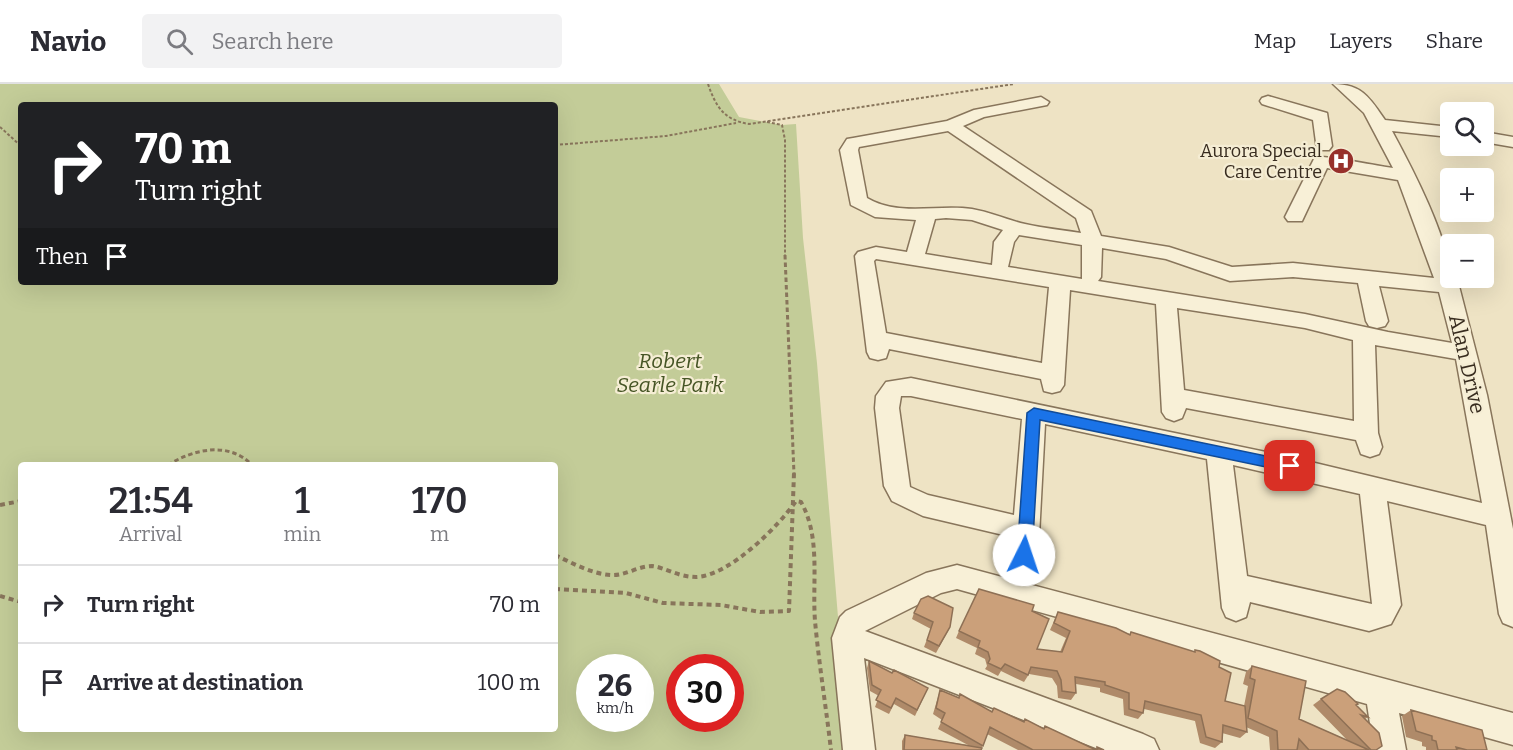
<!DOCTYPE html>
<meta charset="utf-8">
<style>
:root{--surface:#fff;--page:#f2f2f3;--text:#2b2b33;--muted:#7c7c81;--line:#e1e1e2}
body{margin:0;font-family:Bitter,serif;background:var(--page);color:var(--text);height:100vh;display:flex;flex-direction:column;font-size:22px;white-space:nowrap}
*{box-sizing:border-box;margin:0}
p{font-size:20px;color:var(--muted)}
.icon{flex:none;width:33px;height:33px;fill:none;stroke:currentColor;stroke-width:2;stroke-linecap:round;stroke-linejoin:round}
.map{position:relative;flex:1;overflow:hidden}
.sheet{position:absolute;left:18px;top:378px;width:540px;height:270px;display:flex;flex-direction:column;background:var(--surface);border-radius:6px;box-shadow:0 6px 24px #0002}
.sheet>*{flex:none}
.banner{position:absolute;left:18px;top:18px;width:540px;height:183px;border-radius:6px;box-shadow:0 6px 24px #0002;background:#202124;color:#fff;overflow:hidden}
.fabs{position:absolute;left:1440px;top:18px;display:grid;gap:12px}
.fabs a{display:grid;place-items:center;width:54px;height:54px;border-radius:6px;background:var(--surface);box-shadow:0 6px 24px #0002;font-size:30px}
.speed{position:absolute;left:576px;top:570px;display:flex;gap:12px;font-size:30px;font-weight:700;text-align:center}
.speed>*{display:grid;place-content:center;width:78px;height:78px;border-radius:50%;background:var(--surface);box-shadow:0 6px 24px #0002;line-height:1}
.speed small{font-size:15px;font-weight:400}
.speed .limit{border:9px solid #d22;background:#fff;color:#111}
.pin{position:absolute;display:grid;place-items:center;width:51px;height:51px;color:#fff;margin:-26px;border-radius:12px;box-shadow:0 3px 9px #0006}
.me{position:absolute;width:66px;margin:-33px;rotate:4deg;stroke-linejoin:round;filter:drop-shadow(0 0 4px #0008)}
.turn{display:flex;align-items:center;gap:21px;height:126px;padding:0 18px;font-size:27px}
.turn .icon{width:78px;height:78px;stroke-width:2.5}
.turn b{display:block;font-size:42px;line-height:51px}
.then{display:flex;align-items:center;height:57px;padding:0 18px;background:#0003;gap:12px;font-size:22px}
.eta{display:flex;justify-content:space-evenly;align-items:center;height:102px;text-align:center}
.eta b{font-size:36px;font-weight:600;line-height:42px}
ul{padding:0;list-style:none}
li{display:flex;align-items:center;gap:18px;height:78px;padding:0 18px;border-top:2px solid var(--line)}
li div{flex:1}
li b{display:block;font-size:22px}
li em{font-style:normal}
header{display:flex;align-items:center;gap:36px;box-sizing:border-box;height:84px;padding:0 30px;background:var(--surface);border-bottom:2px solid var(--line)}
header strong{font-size:28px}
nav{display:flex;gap:33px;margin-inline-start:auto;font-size:21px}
.search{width:420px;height:54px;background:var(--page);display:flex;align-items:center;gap:15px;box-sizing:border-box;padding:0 21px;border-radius:6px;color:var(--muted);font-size:22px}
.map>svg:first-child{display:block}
.green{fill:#c3cc98;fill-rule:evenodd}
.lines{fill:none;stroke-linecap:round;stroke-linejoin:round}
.minor-casing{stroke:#88755b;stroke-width:3}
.path-far2{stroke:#88755b;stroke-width:2;stroke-dasharray:3 2;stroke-linecap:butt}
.path-far1{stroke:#88755b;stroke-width:3;stroke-dasharray:4.5 3;stroke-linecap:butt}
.path{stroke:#88755b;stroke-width:4;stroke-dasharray:5 4;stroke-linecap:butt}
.minor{fill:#f8f0d7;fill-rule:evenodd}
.wall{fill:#af8a69}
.building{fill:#cba07a;stroke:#8e7055;stroke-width:1.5}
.route{fill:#1a73e8;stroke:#114b97;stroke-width:1.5}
.labels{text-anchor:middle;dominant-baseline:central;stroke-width:4.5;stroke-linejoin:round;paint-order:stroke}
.far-poi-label{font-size:18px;fill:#382c1f;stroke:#f5edd4;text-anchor:end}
.park-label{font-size:21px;font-style:italic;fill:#465525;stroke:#f5edd4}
.street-label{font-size:21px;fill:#382c1f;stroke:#f5edd4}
</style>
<header>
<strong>Navio</strong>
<div class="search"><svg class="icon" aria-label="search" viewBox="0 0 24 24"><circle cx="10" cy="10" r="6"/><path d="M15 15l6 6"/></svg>Search here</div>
<nav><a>Map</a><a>Layers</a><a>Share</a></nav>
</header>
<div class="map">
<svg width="1513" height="666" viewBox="0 0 1513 666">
<rect width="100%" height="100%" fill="#eee3c4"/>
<path class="green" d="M 0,0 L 719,0 L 739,33 L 782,41 L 796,40 L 803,154 L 817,279 L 849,666 L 0,666 ZM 21,21 L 555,21 L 555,198 L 21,198 ZM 21,381 L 555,381 L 555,645 L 21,645 ZM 590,584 L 640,584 L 640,634 L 590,634 ZM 680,584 L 730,584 L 730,634 L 680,634 Z"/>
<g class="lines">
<defs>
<path id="minor" d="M 1333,0 C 1362,0 1370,14 1385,36 L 1450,43 L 1450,53 L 1392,47 C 1411,82 1450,156 1450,194 L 1455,194 L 1459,202 L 1487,311 L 1513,445 L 1513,543 L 1503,539 L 1499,530 L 1486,441 L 1387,417 L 1401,521 L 1391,540 L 1369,547 L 1250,518 L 1246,533 L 1236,537 L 1226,533 L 1222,524 L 1207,375 L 1045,340 L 1038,471 L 1034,479 L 1024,483 L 1014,479 L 1010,471 L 1012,453 L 923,432 L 892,417 L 884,402 L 875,324 L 876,312 L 886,298 L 911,294 L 1290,373 L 1482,419 L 1456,275 L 1375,261 L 1378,349 L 1382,363 L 1379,370 L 1370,373 L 1361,370 L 1356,356 L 1186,324 L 1182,334 L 1174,337 L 1166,334 L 1162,328 L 1156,220 L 1070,206 L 1064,301 L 1060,307 L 1052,309 L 1044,307 L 1041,295 L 889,265 L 886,274 L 878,276 L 870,274 L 867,268 L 855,172 L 858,168 L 876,163 L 907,168 L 916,136 L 875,133 L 851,121 L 840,66 L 847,55 L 853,54 L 947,37 L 974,26 L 1041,13 L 1049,18 L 1047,21 L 984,33 L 963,42 L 1091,127 L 1101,152 L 1169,163 L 1232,183 L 1293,179 L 1434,194 L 1398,96 L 1327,84 L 1302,137 L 1288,137 L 1285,133 L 1315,73 C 1325,71 1377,82 1393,84 L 1364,29 ZM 948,47 L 1076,134 L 1081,149 C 1062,146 1043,144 1025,140 C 1007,136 990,128 972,125 C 937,120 899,133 867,114 L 858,66 L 859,63 ZM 946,134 L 972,136 L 1003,146 L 994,158 L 992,181 L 925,170 L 935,135 ZM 1019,151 L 1082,161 L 1082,195 L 1008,183 L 1014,158 ZM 1102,164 L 1166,175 L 1230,197 L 1293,193 L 1358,199 L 1366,237 L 1369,242 L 1377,244 L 1385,242 L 1388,237 L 1379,202 L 1439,208 L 1452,259 L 1388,248 L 1305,230 L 1098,197 L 1101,193 ZM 876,175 L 1049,203 L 1042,279 L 886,249 L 874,177 ZM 1177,224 L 1305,244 L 1353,256 L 1354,337 L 1184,306 ZM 901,312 L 911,312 L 1022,335 L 1014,431 L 928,411 L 910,403 L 899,324 ZM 1233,381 L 1360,410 L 1372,520 L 1247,492 Z
M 1268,12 L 1327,29 L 1332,62 L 1329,66 L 1317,66 L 1313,36 L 1262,20 L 1260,17 L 1262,14 Z
M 1484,48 L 1513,53 L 1513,63 L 1484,58 Z
M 957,481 L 1513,629 L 1513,661 L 1399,629 L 1406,666 L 1374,666 L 1367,620 L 957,505 L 941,509 L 865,547 L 1143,650 L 1154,655 L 1159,666 L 1101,666 L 864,574 L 875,666 L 843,666 L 832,554 L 840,533 L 846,527 L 926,489 Z"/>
</defs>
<use href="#minor" class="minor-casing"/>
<path class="path-far2" d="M 708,0 C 716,23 724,36 749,40 L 1014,0
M 767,38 L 782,41 L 785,56 L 785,172
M 0,43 L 21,62
M 555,61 L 666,52 L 736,39"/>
<path class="path-far1" d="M 785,171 L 794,390
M 168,381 C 194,365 229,357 252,381"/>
<path class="path" d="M 0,421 L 21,417
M 555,471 C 572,479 592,490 611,491 C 625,492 638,482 652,482 C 664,483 678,493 696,493 C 729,492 778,443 796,417 L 801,418 C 821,453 812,498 815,537 C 819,580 826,623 831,666
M 555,505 L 626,509 L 663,519 L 721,521 L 760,528 L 789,527 L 794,389
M 0,512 L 21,518"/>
<use href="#minor" class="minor"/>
</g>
<path class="wall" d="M 1032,527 L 1037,565 L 1060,568 L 1066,554 L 1050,546 L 1058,528 L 1130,550 L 1131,548 L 1194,568 L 1195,566 L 1219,583 L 1225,617 L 1244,622 L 1248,602 L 1243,600 L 1246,588 L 1252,582 L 1299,635 L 1347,656 L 1313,621 L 1321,615 L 1356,621 L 1368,633 L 1365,635 L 1376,666 L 1270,666 L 1269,653 L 1246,643 L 1247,648 L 1240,654 L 1222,649 L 1222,658 L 1215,664 L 1200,659 L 1195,637 L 1144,625 L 1143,629 L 1138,635 L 1124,631 L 1123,615 L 1100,608 L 1100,604 L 1076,600 L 1076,609 L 1071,616 L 1058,614 L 1057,602 L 1052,594 L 1029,590 L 1024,598 L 1001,587 L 998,592 L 985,585 L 987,582 L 985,575 L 975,570 L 977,564 L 956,554 L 959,547 Z
M 914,529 L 950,543 L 947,549 L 936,569 L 924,563 L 931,545 L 912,535 Z
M 869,577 L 892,589 L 928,604 L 915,632 L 894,620 L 889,630 L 875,623 L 879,612 L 870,607 L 867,584 Z
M 940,606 L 992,627 L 1044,644 L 1045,642 L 1095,666 L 1097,663 L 1104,666 L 1018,666 L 987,650 L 981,666 L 902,666 L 902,657 L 905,651 L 968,661 L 938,645 L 942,636 L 933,630 Z
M 1411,626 L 1487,666 L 1426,666 L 1426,663 L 1422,662 L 1422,658 L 1406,653 L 1402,632 Z"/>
<path class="building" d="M 979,505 L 1034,521 L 1032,527 L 1049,535 L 1037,565 L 1062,568 L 1070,547 L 1054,539 L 1058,528 L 1116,544 L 1130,551 L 1131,548 L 1195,568 L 1195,566 L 1200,567 L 1220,577 L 1219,583 L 1231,589 L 1225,617 L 1245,622 L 1247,648 L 1223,641 L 1222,658 L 1206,653 L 1201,631 L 1145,617 L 1143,629 L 1129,625 L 1129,609 L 1105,601 L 1105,598 L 1075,593 L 1076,609 L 1062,607 L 1061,596 L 1057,587 L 1031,583 L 1028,591 L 1005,580 L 1001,585 L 988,579 L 990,575 L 988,568 L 978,563 L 980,557 L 959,547 Z
M 928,512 L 953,524 L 950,543 L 939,562 L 927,556 L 933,538 L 914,529 L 921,515 Z
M 869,577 L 892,589 L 894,586 L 928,604 L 917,626 L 896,614 L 891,624 L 876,616 L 881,606 L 872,601 Z
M 1252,582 L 1306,597 L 1299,635 L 1369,666 L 1309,666 L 1299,655 L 1297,666 L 1278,666 L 1277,647 L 1248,634 L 1255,596 L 1250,594 Z
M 1337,605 L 1345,608 L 1358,620 L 1356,621 L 1368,633 L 1361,631 L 1379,649 L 1382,662 L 1376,666 L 1371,666 L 1321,615 Z
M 940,606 L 959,614 L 960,610 L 992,628 L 994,624 L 1024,638 L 1025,635 L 1044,645 L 1045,642 L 1096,666 L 1033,666 L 990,643 L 983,662 L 941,638 L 945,629 L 936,624 Z
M 1411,626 L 1482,646 L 1487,666 L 1467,666 L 1456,663 L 1457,666 L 1438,666 L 1436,657 L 1432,656 L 1432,652 L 1416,647 Z
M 905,651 L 982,664 L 981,666 L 904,666 Z
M 1097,663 L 1104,666 L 1097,666 Z"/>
<path class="route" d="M 1034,324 L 1290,377 L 1297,382 L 1290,388 L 1040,336 L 1032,471 L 1030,476 L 1019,476 L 1017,471 L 1027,329 Z"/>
<defs>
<symbol id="hospital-disc" viewBox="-11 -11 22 22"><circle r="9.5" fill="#97302b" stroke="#f5edd4"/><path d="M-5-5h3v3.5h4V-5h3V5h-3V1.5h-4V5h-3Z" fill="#fff"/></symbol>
</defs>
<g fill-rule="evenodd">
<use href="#hospital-disc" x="1326" y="62" width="30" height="30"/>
</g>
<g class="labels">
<g class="far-poi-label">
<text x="1322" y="67">Aurora Special<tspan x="1322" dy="21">Care Centre</tspan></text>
</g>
<g class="park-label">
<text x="670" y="277">Robert<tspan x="670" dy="24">Searle Park</tspan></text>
</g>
<g class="street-label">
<text transform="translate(1467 280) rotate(77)">Alan Drive</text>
</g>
</g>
</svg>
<div class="fabs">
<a><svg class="icon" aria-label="search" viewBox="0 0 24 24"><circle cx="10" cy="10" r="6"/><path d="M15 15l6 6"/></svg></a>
<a>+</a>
<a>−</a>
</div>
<div class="speed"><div>26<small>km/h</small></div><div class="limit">30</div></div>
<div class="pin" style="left:1290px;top:382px;background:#d93025"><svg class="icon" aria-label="arrive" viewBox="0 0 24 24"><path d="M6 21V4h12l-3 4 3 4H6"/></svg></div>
<svg class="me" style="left:1024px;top:471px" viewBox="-20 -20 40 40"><circle r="19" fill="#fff"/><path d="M0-13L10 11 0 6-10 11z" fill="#1a73e8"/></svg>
<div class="banner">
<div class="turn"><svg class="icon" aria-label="right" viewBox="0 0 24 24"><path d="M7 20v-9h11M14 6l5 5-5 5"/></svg><div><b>70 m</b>Turn right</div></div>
<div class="then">Then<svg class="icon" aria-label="arrive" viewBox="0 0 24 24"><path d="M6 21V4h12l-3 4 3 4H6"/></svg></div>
</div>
<section class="sheet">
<div class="eta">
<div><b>21:54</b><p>Arrival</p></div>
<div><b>1</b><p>min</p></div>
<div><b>170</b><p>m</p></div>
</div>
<ul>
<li><svg class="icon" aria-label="right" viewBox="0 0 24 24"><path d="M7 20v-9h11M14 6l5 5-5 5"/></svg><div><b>Turn right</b></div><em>70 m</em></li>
<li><svg class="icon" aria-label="arrive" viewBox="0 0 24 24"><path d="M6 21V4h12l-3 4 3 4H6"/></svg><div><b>Arrive at destination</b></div><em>100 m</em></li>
</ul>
</section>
</div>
